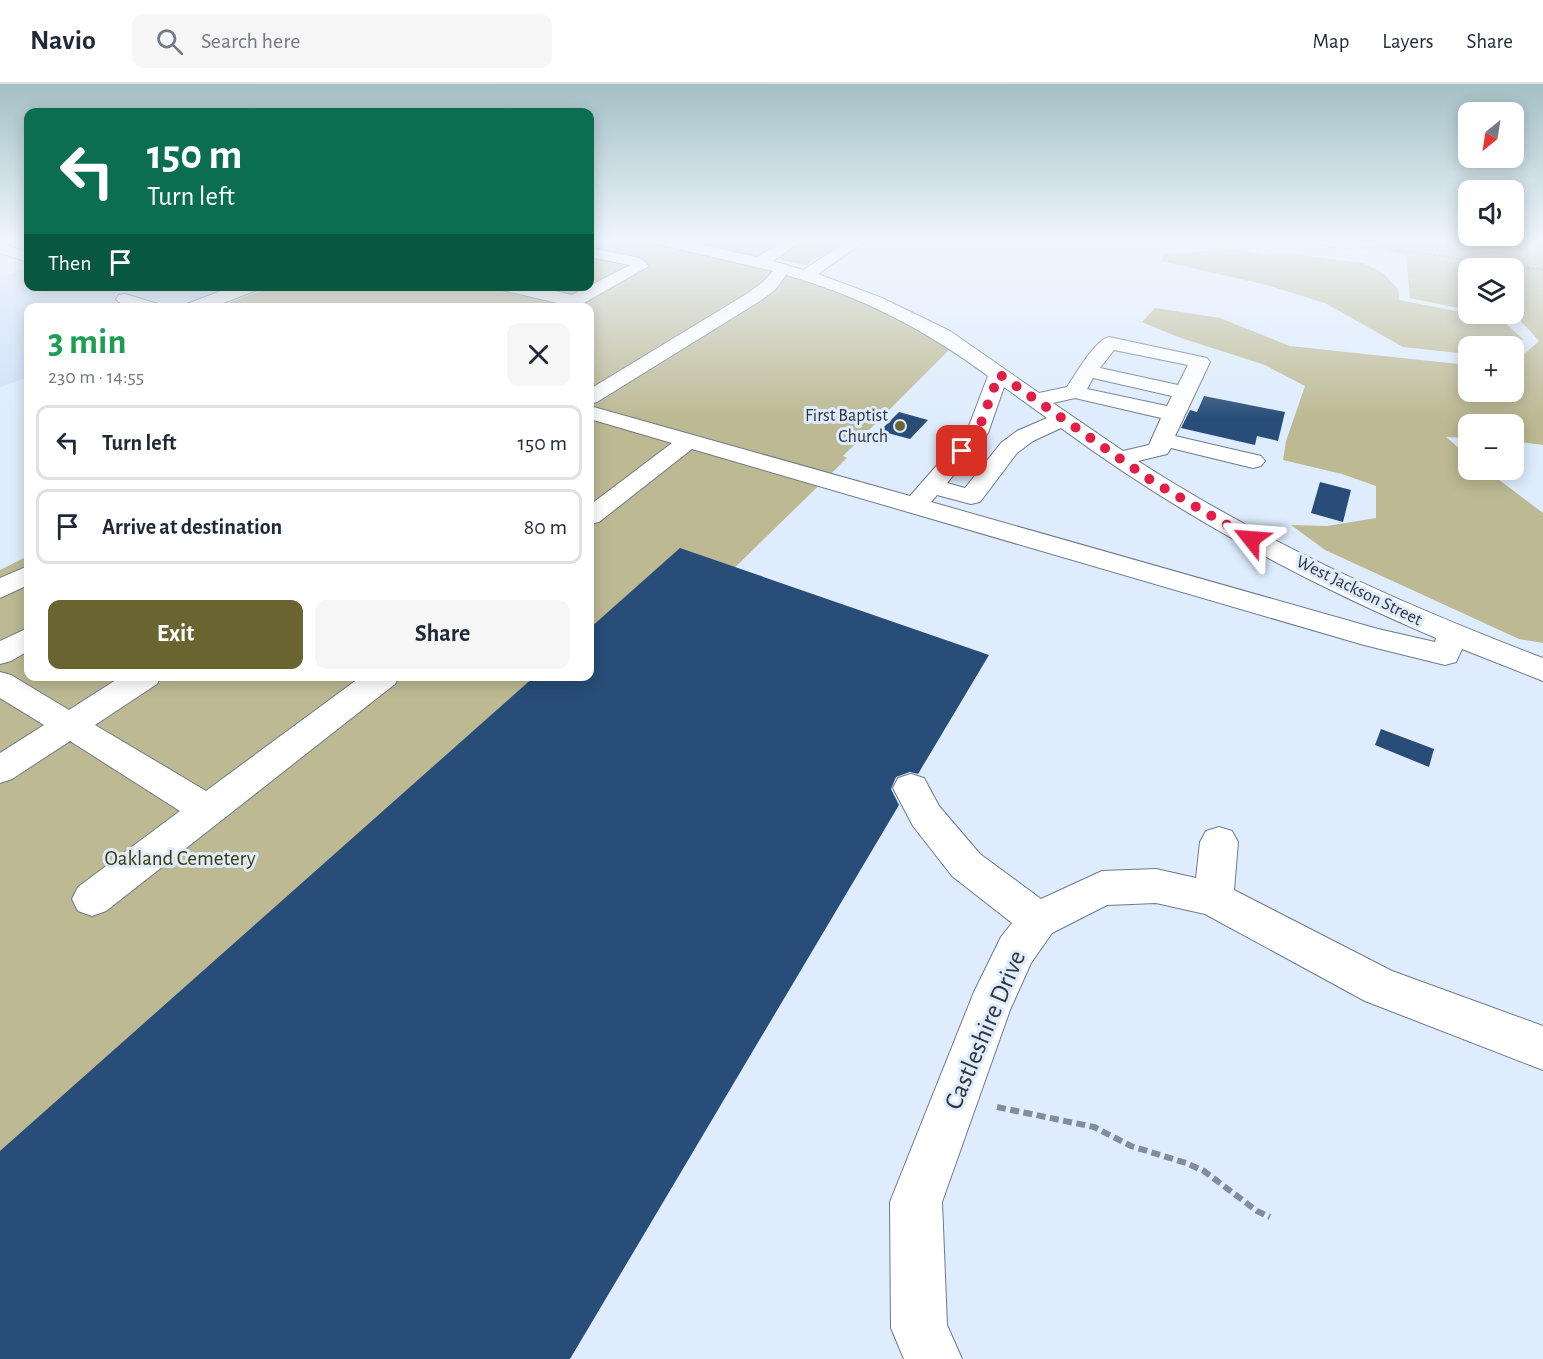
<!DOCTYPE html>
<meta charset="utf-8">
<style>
:root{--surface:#fff;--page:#f6f6f7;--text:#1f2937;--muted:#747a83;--line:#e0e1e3;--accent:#6a6431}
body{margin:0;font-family:"Alegreya Sans",sans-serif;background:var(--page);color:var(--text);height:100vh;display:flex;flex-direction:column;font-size:22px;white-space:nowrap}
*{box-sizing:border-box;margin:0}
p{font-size:20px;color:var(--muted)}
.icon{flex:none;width:33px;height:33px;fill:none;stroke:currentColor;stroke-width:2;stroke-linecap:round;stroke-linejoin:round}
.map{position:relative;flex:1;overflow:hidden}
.details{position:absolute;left:24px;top:219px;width:570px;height:378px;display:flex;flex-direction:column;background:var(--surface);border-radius:12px;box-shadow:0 3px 15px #0003}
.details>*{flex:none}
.banner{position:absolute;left:24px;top:24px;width:570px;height:183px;border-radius:12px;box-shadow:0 3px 15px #0003;background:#0b6e4f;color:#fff;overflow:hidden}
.needle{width:39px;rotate:210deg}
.buttons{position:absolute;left:1458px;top:18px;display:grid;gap:12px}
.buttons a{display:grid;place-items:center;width:66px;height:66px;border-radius:12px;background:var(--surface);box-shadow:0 3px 15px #0003;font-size:30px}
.pin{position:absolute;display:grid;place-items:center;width:51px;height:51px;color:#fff;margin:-26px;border-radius:12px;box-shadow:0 3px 9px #0006}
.me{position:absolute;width:66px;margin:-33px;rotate:298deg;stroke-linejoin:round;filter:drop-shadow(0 0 4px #0008)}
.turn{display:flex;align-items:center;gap:21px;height:126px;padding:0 24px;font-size:27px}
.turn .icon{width:78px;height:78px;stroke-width:2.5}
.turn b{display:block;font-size:42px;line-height:51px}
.then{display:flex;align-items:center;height:57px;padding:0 24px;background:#0003;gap:12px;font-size:22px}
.round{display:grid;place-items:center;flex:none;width:63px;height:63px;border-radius:12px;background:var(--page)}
.head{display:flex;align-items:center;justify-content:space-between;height:102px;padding:0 24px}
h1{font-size:36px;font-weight:700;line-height:45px;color:#1e9e55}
.cta{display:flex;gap:12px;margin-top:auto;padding:12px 24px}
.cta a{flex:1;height:69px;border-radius:12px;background:var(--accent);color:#fff;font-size:24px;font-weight:700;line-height:69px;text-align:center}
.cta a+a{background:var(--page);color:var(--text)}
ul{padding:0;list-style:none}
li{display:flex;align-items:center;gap:18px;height:75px;margin:0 12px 9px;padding:0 12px;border:3px solid var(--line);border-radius:12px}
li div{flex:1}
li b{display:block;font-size:22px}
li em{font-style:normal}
header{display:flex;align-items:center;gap:36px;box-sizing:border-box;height:84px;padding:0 30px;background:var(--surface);border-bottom:2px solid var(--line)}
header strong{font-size:28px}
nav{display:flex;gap:33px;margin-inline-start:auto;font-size:21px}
.search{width:420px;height:54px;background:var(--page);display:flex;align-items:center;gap:15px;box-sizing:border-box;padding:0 21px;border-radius:12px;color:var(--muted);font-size:22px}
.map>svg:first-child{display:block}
.built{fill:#cee1f8}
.green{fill:#bcb993}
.building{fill:#274d78}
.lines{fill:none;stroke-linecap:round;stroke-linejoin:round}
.minor-casing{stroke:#6e7a89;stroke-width:2}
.path-far1{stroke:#838c98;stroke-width:2;stroke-dasharray:3 1.5;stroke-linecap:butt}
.path{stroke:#838c98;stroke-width:6;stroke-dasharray:9 4.5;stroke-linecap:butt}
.minor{fill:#fff;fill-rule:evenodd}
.route{stroke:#e11d48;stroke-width:10;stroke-dasharray:0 18}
.poi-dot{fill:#6a6431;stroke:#deecfd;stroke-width:2}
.labels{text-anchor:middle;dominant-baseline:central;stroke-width:6;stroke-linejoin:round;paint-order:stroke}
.far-poi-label{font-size:18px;fill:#2f343b;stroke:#deecfd;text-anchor:end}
.far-street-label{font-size:18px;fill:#2f343b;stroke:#deecfd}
.park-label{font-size:21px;fill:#3f3904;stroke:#deecfd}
.near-street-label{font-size:26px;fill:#2f343b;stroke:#deecfd}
</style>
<header>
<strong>Navio</strong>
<div class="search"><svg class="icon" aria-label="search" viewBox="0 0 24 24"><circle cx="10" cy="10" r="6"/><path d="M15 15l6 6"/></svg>Search here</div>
<nav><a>Map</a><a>Layers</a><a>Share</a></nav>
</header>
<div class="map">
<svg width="1543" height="1275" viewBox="0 0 1543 1275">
<rect width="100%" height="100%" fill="#deecfd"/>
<path class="built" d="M 28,184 L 28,202 L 274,203 L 217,223 L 28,224 L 28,293 L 0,303 L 0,193 Z"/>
<path class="green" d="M 590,157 L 653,157 L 708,167 L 834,204 L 894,231 L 951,264 L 843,372 L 847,374 L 0,1201 L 0,486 L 28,472 L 28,592 L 590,592 L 590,224 L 217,223 L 274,203 L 590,202 Z
M 677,157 L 845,157 L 806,181 Z
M 1313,157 L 1543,157 L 1543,361 L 1514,357 L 1514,340 L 1468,340 L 1468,354 L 1446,353 L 1468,372 L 1468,386 L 1486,386 L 1543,429 L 1543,559 L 1519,555 L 1325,466 L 1291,441 L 1327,442 L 1376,434 L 1376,402 L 1342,390 L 1283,376 L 1286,357 L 1305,302 L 1265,281 L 1178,253 L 1142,238 L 1155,224 L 1220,234 L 1290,262 L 1468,281 L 1468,308 L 1514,308 L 1514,279 L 1539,257 L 1519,235 L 1486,230 L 1514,230 L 1514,184 L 1468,184 L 1468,226 L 1410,214 L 1406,171 Z
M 1221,163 L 1262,170 L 1282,169 L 1363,179 L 1383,189 L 1398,205 L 1399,216 L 1502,236 L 1523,255 L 1514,264 L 1468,262 L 1468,270 L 1403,263 L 1325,219 L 1267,201 L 1160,177 L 1166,170 L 1204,167 Z"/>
<path class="building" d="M 1204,312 L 1285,328 L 1278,357 L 1257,352 L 1255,361 L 1181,344 L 1190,326 L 1197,328 Z
M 899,328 L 928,336 L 910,355 L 880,347 Z
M 1320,398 L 1351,406 L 1343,438 L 1311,429 Z
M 680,464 L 989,571 L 918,690 L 910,688 L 896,693 L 891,705 L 899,721 L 570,1275 L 0,1275 L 0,1067 L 535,592 L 590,592 L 590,544 Z
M 1381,645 L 1434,665 L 1429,683 L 1375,661 Z"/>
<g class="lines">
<defs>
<path id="minor" d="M 655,157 L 685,157 L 757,173 L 784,157 L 801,157 L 773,177 L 803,186 L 848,157 L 865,157 L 818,190 L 882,214 L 950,247 L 1039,309 L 1067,303 C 1076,290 1094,257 1109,253 L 1207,274 L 1210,278 L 1175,352 L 1261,372 L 1265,377 L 1261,382 L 1253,384 L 1171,364 L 1167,370 L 1138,377 C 1265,459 1403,521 1543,574 L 1543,597 L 1462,565 L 1456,578 L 1445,581 L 1364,561 L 692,365 L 599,438 L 590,440 L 590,421 L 672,359 L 590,335 L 590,322 L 910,412 L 967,347 L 988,292 C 924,245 863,213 786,191 L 775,206 L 760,217 L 597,318 L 590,320 L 590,305 L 748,209 L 763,198 L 773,187 L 657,160 ZM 1114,266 L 1188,281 L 1178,301 L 1100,284 ZM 1093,294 L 1172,312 L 1167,322 L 1087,305 ZM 1004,303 L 1047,334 L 1017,347 L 1001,359 L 965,404 L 947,399 L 988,349 ZM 1075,314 L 1161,334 L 1149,361 L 1123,367 L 1053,319 ZM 1061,344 C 1176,429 1304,498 1436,554 L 1435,558 L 1378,545 L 931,418 L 937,411 L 971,420 L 980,418 L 1017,369 L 1033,357 Z
M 1316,157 L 1382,157 C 1374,166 1323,166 1316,157 Z
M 0,159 L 28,168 L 28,178 L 0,169 Z
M 590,164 L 640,174 L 649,182 L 575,224 L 553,224 L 558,219 L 502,206 L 500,202 L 532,202 L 572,211 L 630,181 L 590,173 Z
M 234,202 L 259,202 L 257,206 L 210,224 L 185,224 L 187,220 Z
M 125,210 L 158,220 L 160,224 C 146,224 126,227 116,215 L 119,211 Z
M 28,482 L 28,501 L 0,514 L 0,494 Z
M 28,544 L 28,567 L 11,577 L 0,580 L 0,557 Z
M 0,588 L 11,591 L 69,626 L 122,592 L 161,592 L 157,600 L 95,641 L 206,707 L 362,592 L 399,592 L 395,600 L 106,827 L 92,832 L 78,827 L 72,815 L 78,803 L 180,727 L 70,657 L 12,695 L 0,699 L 0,669 L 44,641 L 0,614 Z
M 911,690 L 924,694 L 939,722 L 980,770 L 1041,815 L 1102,787 L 1156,785 L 1196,794 L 1200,758 L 1206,747 L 1219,743 L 1232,747 L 1238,758 L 1234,806 L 1392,887 L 1543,942 L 1543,986 L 1365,917 L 1205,830 L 1156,819 L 1107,821 L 1052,849 L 1031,879 L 1010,926 L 942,1118 L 947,1241 L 962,1275 L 904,1275 L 891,1244 L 890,1118 L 974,908 L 1001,853 L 1012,839 L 952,792 L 913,742 L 893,704 L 898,694 Z"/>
</defs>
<use href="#minor" class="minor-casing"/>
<path class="path-far1" d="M 1389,165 L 1543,186"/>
<path class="path" d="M 997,1023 L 1094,1043 L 1131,1062 L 1186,1079 L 1204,1087 L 1257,1127 L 1270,1133"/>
<use href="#minor" class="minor"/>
</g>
<linearGradient id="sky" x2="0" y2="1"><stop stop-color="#a2c0c5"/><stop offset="0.47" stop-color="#f0f6fe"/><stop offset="1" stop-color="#f0f6fe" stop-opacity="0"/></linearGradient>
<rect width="1543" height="335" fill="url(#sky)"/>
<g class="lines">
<path class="route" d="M 962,367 L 977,350 L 999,290 L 1152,397 L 1251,455"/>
</g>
<circle class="poi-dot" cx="900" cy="342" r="6"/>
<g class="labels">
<g class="far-poi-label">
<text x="888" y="332">First Baptist<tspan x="888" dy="21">Church</tspan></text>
</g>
<g class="far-street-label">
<text transform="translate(1359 507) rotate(26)">West Jackson Street</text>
</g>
<g class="park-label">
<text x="180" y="774">Oakland Cemetery</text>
</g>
<g class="near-street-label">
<text transform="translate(985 946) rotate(-67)">Castleshire Drive</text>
</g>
</g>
</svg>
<div class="buttons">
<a><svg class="needle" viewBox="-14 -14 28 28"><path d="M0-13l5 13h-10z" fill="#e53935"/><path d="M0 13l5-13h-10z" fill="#747a83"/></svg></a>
<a><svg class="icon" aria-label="sound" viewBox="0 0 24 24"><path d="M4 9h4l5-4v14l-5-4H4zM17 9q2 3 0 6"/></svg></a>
<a><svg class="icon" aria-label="layers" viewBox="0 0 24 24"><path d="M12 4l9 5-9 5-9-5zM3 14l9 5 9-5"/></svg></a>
<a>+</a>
<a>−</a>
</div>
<div class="pin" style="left:962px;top:367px;background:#d93025"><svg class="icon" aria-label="arrive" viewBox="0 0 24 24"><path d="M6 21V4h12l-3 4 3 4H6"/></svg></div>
<svg class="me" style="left:1251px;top:455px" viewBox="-20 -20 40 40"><path d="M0-17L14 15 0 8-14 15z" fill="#e11d48" stroke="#fff" stroke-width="4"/></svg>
<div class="banner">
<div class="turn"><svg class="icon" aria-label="left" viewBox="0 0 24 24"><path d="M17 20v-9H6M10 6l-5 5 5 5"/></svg><div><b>150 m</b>Turn left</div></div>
<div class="then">Then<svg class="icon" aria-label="arrive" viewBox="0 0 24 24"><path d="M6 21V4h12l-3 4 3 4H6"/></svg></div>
</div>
<section class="details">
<div class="head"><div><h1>3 min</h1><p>230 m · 14:55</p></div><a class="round"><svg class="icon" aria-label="close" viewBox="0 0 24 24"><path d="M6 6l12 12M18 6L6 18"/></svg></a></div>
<ul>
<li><svg class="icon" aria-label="left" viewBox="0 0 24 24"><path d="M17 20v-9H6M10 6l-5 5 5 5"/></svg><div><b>Turn left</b></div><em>150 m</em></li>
<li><svg class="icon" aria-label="arrive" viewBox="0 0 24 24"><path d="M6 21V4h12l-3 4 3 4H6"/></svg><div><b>Arrive at destination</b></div><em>80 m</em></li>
</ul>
<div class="cta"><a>Exit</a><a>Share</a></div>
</section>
</div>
